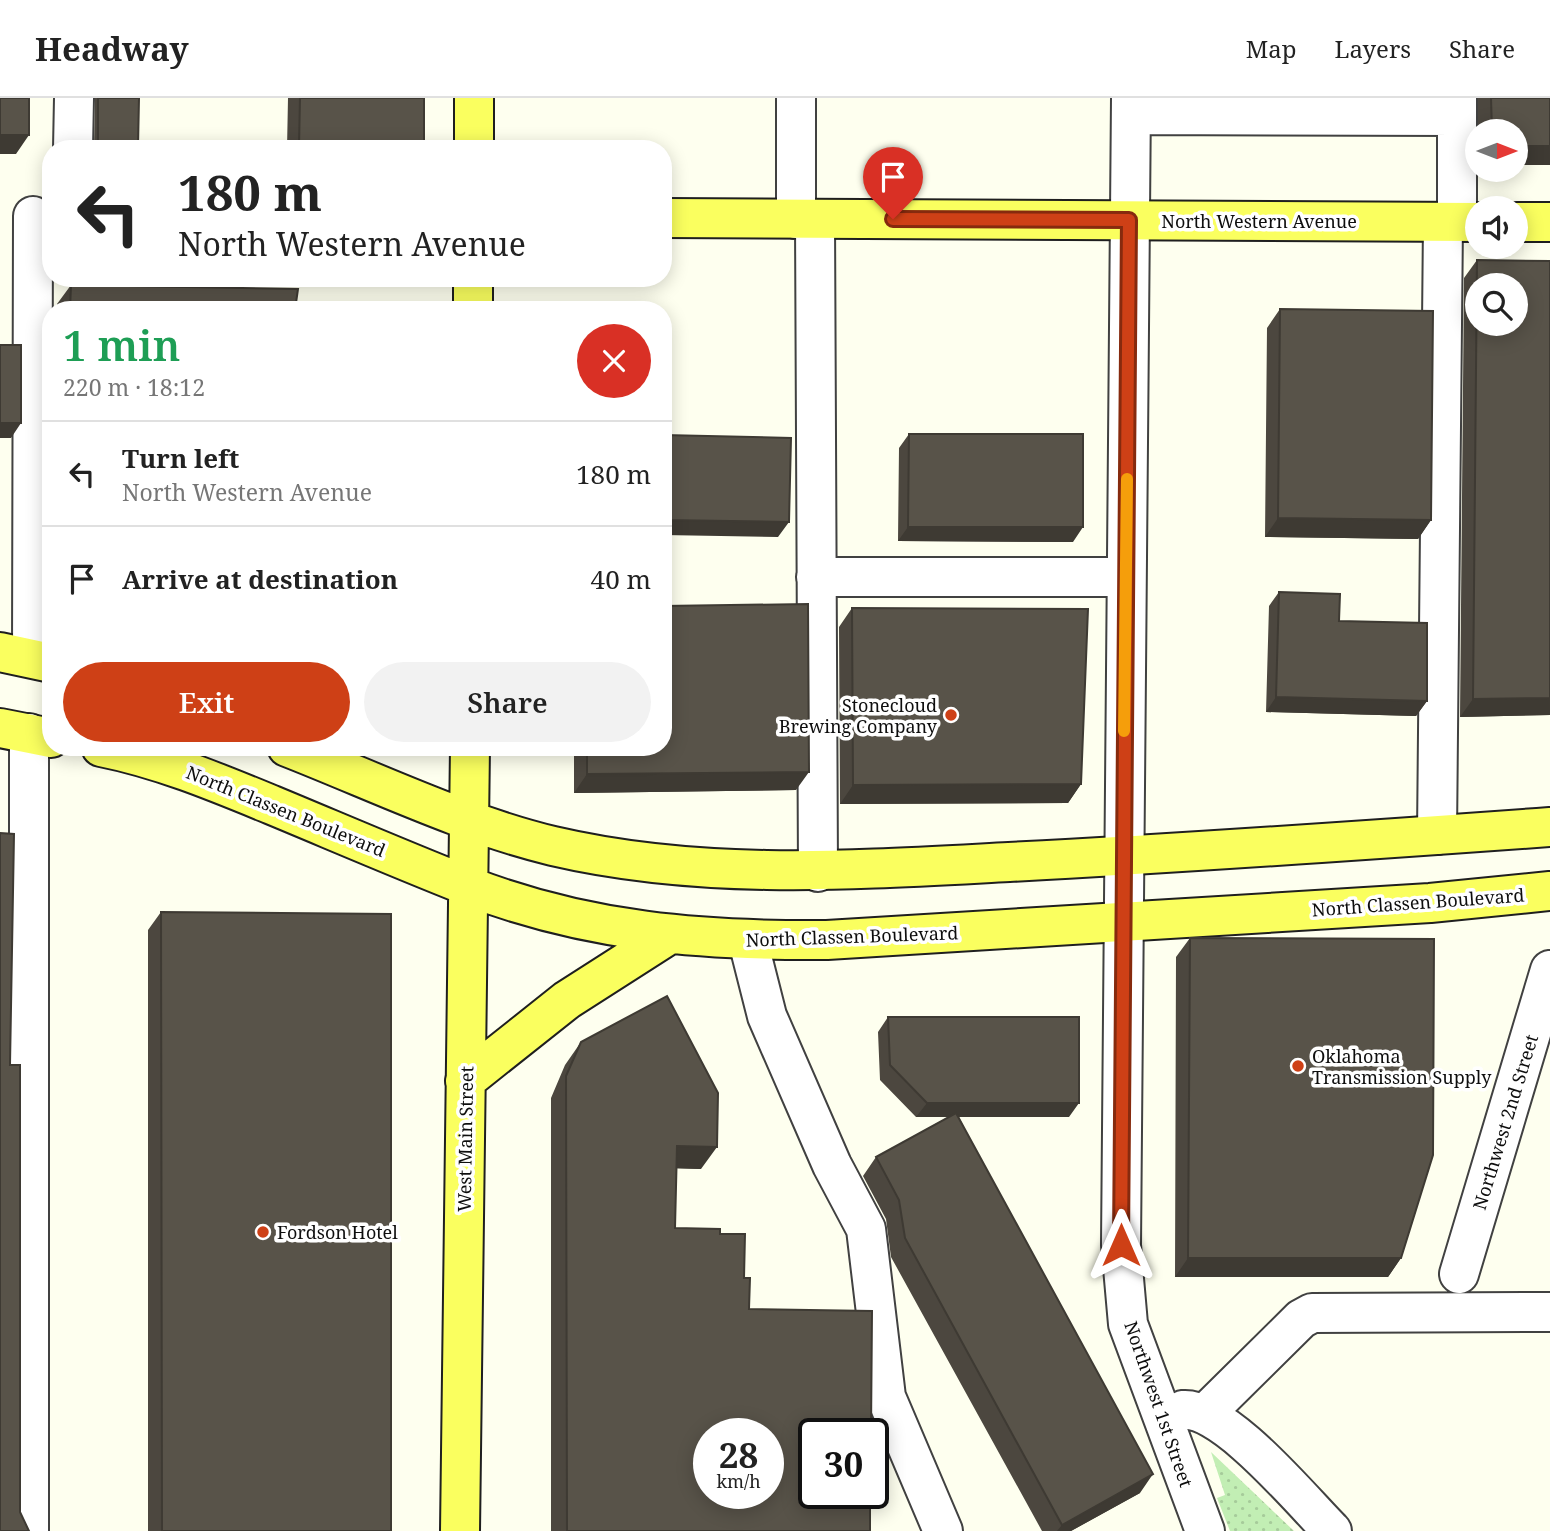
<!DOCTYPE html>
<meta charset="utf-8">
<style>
:root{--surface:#fff;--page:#f2f2f2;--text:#222;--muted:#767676;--line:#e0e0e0;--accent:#ce4016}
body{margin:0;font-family:"Noto Serif",serif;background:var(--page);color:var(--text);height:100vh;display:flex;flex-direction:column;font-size:26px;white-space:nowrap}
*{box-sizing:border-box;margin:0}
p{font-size:23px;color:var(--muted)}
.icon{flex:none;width:38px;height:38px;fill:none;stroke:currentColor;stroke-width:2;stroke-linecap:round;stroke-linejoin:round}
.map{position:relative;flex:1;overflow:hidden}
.side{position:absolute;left:42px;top:203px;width:630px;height:455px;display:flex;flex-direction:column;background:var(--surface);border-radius:28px;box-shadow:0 4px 18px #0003}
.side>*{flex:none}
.hud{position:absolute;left:42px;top:42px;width:630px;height:147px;border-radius:28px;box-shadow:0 4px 18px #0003;background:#fff;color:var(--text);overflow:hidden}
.needle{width:46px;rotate:90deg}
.tools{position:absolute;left:1465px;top:21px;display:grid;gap:14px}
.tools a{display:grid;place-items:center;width:63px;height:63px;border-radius:50%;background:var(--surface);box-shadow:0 4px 18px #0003;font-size:35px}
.speed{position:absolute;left:693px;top:1320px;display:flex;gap:14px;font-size:35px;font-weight:700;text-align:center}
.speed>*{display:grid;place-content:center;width:91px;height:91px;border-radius:50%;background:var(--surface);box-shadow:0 4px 18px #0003;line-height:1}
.speed small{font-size:18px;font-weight:400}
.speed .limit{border:4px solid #111;border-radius:10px;background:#fff;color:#111}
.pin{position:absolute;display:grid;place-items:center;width:60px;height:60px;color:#fff;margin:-72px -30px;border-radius:50% 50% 50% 0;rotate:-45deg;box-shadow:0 0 7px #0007}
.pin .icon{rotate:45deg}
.me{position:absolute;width:77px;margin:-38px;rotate:0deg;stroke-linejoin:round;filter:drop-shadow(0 0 5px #0008)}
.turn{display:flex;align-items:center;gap:24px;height:147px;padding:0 21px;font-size:32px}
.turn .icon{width:91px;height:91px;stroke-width:2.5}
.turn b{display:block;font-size:49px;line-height:60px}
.round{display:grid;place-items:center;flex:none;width:74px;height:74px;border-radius:37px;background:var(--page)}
.summary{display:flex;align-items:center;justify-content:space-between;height:119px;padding:0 21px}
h1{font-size:42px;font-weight:600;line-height:52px;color:#1e9e55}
.button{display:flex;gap:14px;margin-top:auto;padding:14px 21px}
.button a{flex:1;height:80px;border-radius:42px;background:var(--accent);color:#fff;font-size:28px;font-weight:600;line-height:80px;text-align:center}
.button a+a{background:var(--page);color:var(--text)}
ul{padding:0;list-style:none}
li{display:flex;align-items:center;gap:21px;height:105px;padding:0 21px;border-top:2px solid var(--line)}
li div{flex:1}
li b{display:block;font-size:26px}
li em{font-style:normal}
header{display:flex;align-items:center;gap:42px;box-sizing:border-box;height:98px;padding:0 35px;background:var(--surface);border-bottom:2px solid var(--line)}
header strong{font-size:33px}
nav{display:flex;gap:38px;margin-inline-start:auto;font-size:24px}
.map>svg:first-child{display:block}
.grass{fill:url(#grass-dots)}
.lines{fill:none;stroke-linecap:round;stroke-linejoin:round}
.minor-casing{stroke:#414141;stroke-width:42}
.major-casing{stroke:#1f1f1f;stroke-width:42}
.minor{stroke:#fff;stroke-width:38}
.major{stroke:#faff5f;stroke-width:38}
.wall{fill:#4c473f}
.shaded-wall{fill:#3e3a33}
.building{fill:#585349;stroke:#3e3a33;stroke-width:2;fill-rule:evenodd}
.route-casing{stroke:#862a0e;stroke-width:18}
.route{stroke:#ce4016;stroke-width:12}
.slow{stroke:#f59e0b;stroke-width:12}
.poi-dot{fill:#ce4016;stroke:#fff;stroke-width:2.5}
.labels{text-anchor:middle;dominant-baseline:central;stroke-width:7;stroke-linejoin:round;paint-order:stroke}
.street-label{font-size:18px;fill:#0e0e0e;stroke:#fff}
.poi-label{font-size:18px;fill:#0e0e0e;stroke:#fff;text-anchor:start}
</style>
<header>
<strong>Headway</strong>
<nav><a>Map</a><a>Layers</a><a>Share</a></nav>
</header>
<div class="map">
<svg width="1550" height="1433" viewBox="0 0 1550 1433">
<defs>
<pattern id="grass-dots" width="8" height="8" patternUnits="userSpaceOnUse" patternTransform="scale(1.75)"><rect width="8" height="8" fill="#c2eeb4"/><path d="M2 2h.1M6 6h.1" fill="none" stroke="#a6cb9a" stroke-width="1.8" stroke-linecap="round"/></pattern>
</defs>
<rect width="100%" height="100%" fill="#feffef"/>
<path class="grass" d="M 1211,1354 L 1294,1433 L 1230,1433 L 1217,1400 L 1225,1397 Z"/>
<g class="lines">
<defs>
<path id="minor" d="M 796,0 L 796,121
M 1131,0 L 1121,1147 L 1128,1226 L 1205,1433
M 1457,0 L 1457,124
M 1131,17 L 1457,18
M 73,51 L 74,0
M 815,121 L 818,774
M 816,479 L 1126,479
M 32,560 L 33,118
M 29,635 L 29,1433
M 1437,737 L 1443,124
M 748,843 L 767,918 L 832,1067 L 866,1131 L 886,1299 L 943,1433
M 1459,1176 L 1550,872
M 1183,1312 C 1224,1308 1302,1403 1332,1433
M 1206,1315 L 1301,1221 L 1312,1215 L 1550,1214"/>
<path id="major" d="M 474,0 L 474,51
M 663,120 L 1477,124
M 1516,124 L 1550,124
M 473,212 L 473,180
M 0,554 L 51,565
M 0,630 L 51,640
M 101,649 C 161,661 216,684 272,707 C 337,734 402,762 468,788 C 587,834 701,843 827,842 L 1430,805 L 1550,793
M 287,649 C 374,683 462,726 553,748 C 703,783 857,772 1009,764 C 1190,755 1370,742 1550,729
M 465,983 L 567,902 L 667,838
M 460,1433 L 470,649"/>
</defs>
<use href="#minor" class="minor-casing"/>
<use href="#major" class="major-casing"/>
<use href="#minor" class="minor"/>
<use href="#major" class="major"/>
</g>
<path class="wall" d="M 95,0 L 139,0 L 136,51 L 94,51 Z
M 288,0 L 424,0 L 424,46 L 421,51 L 287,51 Z
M 1478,0 L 1550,0 L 1550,67 L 1516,67 L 1516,33 L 1478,33 Z
M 1477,162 L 1550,617 L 1460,619 L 1464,180 Z
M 71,187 L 296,205 L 321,212 L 57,212 L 57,206 Z
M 1280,211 L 1431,422 L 1418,441 L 1265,439 L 1267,230 Z
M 909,336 L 1073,444 L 898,443 L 899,350 Z
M 1279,494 L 1339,523 L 1427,603 L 1416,618 L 1266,614 L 1269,508 Z
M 852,510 L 1081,686 L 1068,705 L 840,706 L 839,529 Z
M 574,649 L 663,649 L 796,692 L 574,695 Z
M 161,814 L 391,1433 L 148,1433 L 148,832 Z
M 1190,840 L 1401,1160 L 1388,1179 L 1175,1179 L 1176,859 Z
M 888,919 L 1069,1019 L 959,1019 L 1140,1395 L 1071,1433 L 1042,1433 L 891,1159 L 886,1121 L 863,1078 L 876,1059 L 948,1019 L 916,1019 L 880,982 L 878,934 Z
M 581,944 L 701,1071 L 676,1070 L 675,1130 L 720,1136 L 744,1180 L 749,1211 L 870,1433 L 551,1433 L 551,1000 L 565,967 Z"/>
<path class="shaded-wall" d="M 0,37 L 29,37 L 16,56 L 0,56 Z
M 424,46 L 421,51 L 297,51 L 299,48 Z
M 98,48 L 138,49 L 136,51 L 96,51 Z
M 1516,48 L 1550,48 L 1550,67 L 1516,67 Z
M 0,325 L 21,325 L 11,340 L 0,340 Z
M 1278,420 L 1431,422 L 1418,441 L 1265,439 Z
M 663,422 L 789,424 L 778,439 L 663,437 Z
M 908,429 L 1083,429 L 1073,444 L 898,443 Z
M 1276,599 L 1427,603 L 1416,618 L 1266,614 Z
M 1550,600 L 1550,617 L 1460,619 L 1473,601 Z
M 809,674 L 796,692 L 574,695 L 587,676 Z
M 1081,686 L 1068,705 L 840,706 L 853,687 Z
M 927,1005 L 1079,1005 L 1069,1019 L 916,1019 Z
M 677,1048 L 717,1049 L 701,1071 L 661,1070 Z
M 1188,1160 L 1401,1160 L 1388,1179 L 1175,1179 Z
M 1153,1376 L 1140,1395 L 1071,1433 L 1057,1433 L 1062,1427 Z"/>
<path class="building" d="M 0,0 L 29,0 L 29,37 L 0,37 Z
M 98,0 L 139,0 L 138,49 L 98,48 Z
M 300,0 L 424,0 L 424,46 L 299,48 Z
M 1491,0 L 1550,0 L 1550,48 L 1516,48 L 1516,33 L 1492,33 Z
M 1477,162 L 1550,163 L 1550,600 L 1473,601 ZM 1477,187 L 1516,187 L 1516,226 L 1477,226 Z
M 71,187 L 298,191 L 296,205 L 321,212 L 70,212 Z
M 1280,211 L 1433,213 L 1431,422 L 1278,420 Z
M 0,247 L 21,247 L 21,325 L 0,325 Z
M 909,336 L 1083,336 L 1083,429 L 908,429 Z
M 663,337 L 791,340 L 789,424 L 663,422 Z
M 1279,494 L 1340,496 L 1339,523 L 1427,525 L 1427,603 L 1276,599 Z
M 808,506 L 809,674 L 587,676 L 587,649 L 663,649 L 663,508 Z
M 852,510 L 1088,511 L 1081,686 L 853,687 Z
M 0,735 L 14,736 L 10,967 L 20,967 L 20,1414 L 29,1433 L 0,1433 Z
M 161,814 L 391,816 L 391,1433 L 162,1433 Z
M 1190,840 L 1434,841 L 1433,1057 L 1401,1160 L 1188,1160 Z
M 667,898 L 718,995 L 717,1049 L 677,1048 L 675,1130 L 720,1131 L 720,1136 L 745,1136 L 744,1180 L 750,1180 L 749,1211 L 872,1213 L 871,1335 L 814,1335 L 814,1395 L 870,1395 L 870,1433 L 567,1433 L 566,978 L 581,944 ZM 709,1335 L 768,1335 L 768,1395 L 709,1395 Z
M 888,919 L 1079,919 L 1079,1005 L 927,1005 L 890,967 Z
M 956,1015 L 1153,1376 L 1062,1427 L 905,1140 L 899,1102 L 876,1059 Z"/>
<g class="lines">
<defs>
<path id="route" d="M 893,121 L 1129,122 L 1121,1147"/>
</defs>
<use href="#route" class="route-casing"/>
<use href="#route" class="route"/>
<path class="slow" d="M 1124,633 L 1127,381"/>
</g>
<g class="poi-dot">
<circle cx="951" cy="617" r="7"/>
<circle cx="1298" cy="968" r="7"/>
<circle cx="263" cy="1134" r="7"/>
</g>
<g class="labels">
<g class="street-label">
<text x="1259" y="123">North Western Avenue</text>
<text transform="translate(286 713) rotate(22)">North Classen Boulevard</text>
<text transform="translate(1418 804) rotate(-4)">North Classen Boulevard</text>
<text transform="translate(852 838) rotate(-2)">North Classen Boulevard</text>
<text transform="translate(1505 1024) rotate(-73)">Northwest 2nd Street</text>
<text transform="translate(465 1041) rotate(-89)">West Main Street</text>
<text transform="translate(1159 1306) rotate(71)">Northwest 1st Street</text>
</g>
<g class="poi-label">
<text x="937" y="607" text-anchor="end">Stonecloud<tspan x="937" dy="21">Brewing Company</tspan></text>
<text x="1312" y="958">Oklahoma<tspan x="1312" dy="21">Transmission Supply</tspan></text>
<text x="277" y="1134">Fordson Hotel</text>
</g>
</g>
</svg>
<div class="tools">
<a><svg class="needle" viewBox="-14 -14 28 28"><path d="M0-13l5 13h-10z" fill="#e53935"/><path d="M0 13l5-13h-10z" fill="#767676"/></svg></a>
<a><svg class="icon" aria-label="sound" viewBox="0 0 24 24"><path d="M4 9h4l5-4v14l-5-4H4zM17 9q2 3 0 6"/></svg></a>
<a><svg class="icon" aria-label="search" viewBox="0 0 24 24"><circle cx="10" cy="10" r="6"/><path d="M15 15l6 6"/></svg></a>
</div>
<div class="speed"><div>28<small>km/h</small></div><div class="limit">30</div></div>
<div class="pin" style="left:893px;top:121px;background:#d93025"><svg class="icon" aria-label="arrive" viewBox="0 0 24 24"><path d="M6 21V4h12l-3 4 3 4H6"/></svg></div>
<svg class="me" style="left:1121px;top:1147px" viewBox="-20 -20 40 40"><path d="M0-17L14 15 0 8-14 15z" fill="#ce4016" stroke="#fff" stroke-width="4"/></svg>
<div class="hud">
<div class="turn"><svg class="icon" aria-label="left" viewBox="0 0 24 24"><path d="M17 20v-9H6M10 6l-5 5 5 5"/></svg><div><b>180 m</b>North Western Avenue</div></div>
</div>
<section class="side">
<div class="summary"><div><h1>1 min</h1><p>220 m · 18:12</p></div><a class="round" style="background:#d93025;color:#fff"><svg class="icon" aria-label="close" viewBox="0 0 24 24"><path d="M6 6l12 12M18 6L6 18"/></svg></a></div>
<ul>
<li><svg class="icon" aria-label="left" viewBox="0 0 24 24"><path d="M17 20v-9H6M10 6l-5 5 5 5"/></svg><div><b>Turn left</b><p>North Western Avenue</p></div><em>180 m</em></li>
<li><svg class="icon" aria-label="arrive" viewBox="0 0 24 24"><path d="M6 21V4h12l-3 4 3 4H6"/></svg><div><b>Arrive at destination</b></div><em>40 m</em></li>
</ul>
<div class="button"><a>Exit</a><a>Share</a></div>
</section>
</div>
